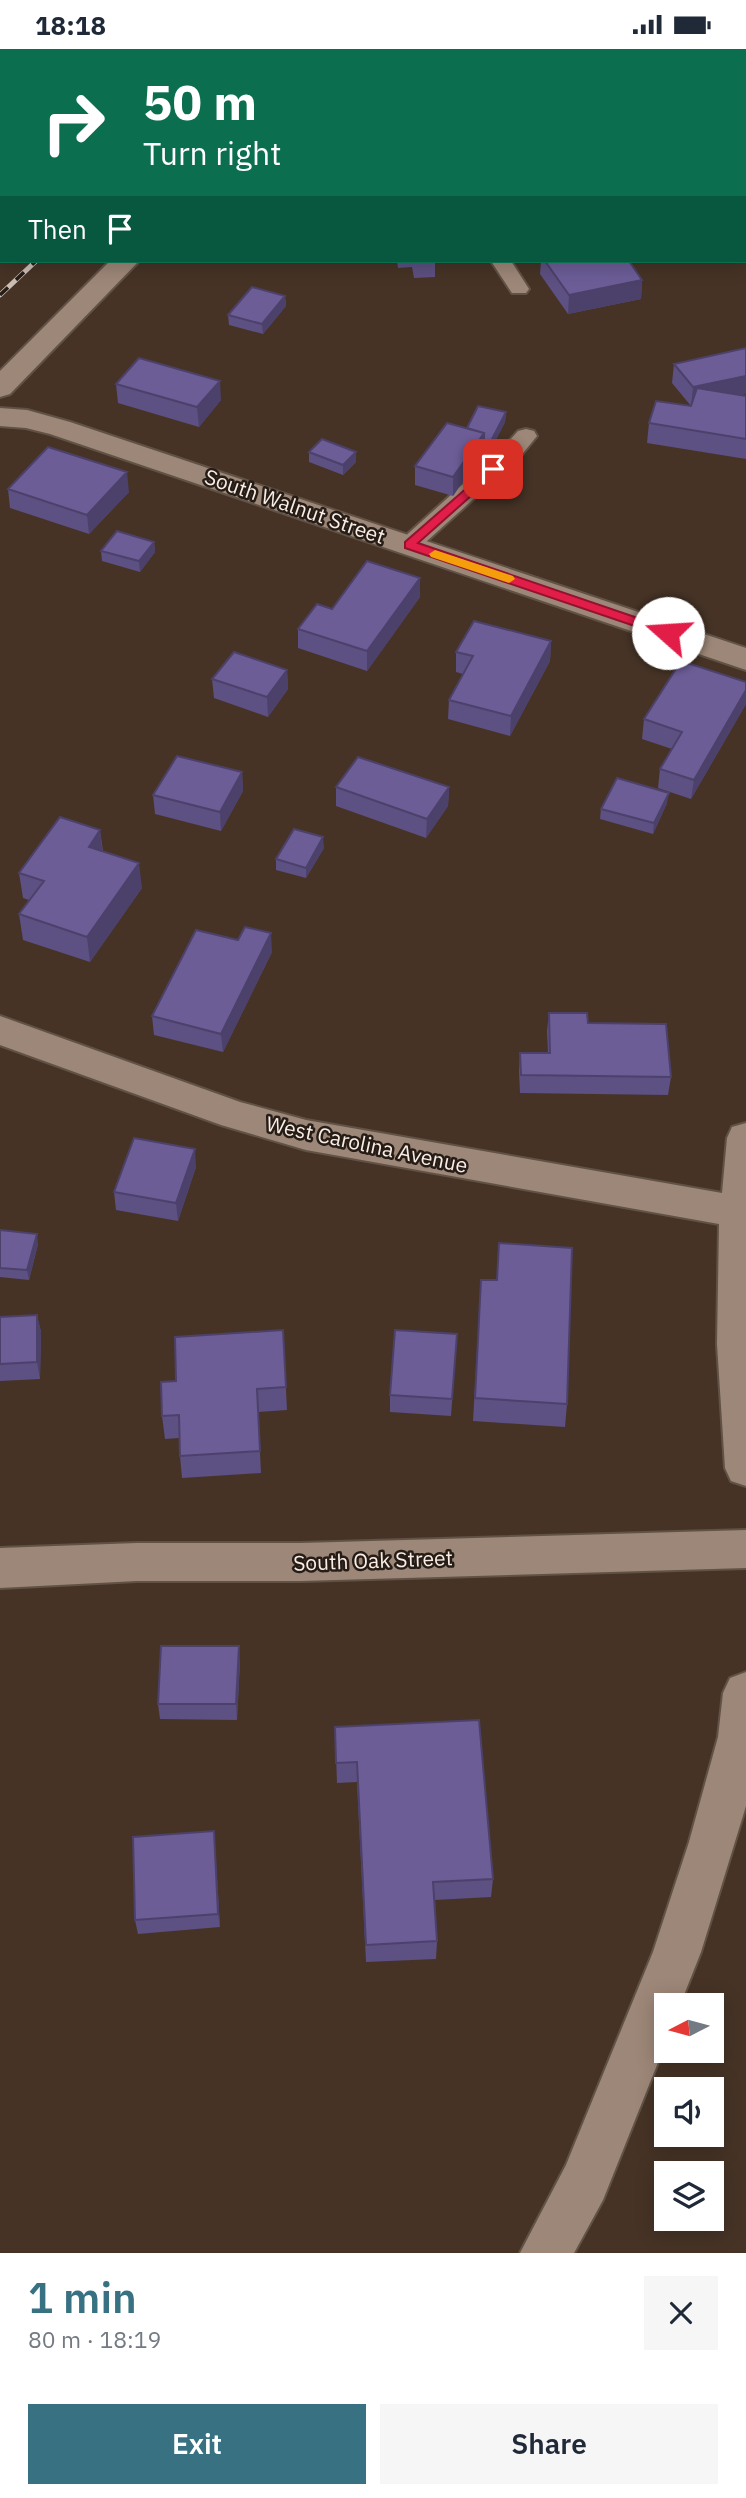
<!DOCTYPE html>
<meta charset="utf-8">
<style>
:root{--surface:#fff;--page:#f6f6f7;--text:#1f2937;--muted:#747a83;--accent:#377182}
body{margin:0;font-family:"IBM Plex Sans",sans-serif;background:var(--page);color:var(--text);height:100vh;display:flex;flex-direction:column;font-size:26px;white-space:nowrap}
*{box-sizing:border-box;margin:0}
p{font-size:23px;color:var(--muted)}
.icon{flex:none;width:38px;height:38px;fill:none;stroke:currentColor;stroke-width:2;stroke-linecap:round;stroke-linejoin:round}
.map{position:relative;height:2204px;overflow:hidden}
.panel{display:flex;flex-direction:column;background:var(--surface);flex:1}
.panel>*{flex:none}
.top-card{position:absolute;left:0px;top:0px;width:747px;height:214px;box-shadow:0 4px 18px #0003;background:#0b6e4f;color:#fff;overflow:hidden}
.needle{width:46px;rotate:264deg}
.fabs{position:absolute;left:654px;top:1944px;display:grid;gap:14px}
.fabs a{display:grid;place-items:center;width:70px;height:70px;border-radius:0px;background:var(--surface);box-shadow:0 4px 18px #0003;font-size:35px}
.pin{position:absolute;display:grid;place-items:center;width:60px;height:60px;color:#fff;margin:-30px;border-radius:14px;box-shadow:0 4px 10px #0006}
.me{position:absolute;width:77px;margin:-38px;rotate:289deg;stroke-linejoin:round;filter:drop-shadow(0 0 5px #0008)}
.turn{display:flex;align-items:center;gap:24px;height:147px;padding:0 28px;font-size:32px}
.turn .icon{width:91px;height:91px;stroke-width:2.5}
.turn b{display:block;font-size:49px;line-height:60px}
.then{display:flex;align-items:center;height:66px;padding:0 28px;background:#0003;gap:14px;font-size:26px}
.round{display:grid;place-items:center;flex:none;width:74px;height:74px;border-radius:0px;background:var(--page)}
.summary{display:flex;align-items:center;justify-content:space-between;height:119px;padding:0 28px}
h1{font-size:42px;font-weight:600;line-height:52px;color:var(--accent)}
.cta{display:flex;gap:14px;margin-top:auto;padding:14px 28px}
.cta a{flex:1;height:80px;border-radius:0px;background:var(--accent);color:#fff;font-size:28px;font-weight:600;line-height:80px;text-align:center}
.cta a+a{background:var(--page);color:var(--text)}
.status{display:flex;justify-content:space-between;align-items:center;height:49px;padding:0 35px;background:var(--surface);direction:ltr}
.status svg{height:19px;fill:currentColor}
.map>svg:first-child{display:block}
.lines{fill:none;stroke-linecap:round;stroke-linejoin:round}
.service-casing{stroke:#615246;stroke-width:4}
.minor-casing{stroke:#615246;stroke-width:4}
.service{fill:#9d8778;fill-rule:evenodd}
.minor{fill:#9d8778;fill-rule:evenodd}
.rail-casing{stroke:#ccbeb5;stroke-width:5}
.rail{stroke:#261d17;stroke-width:3.5;stroke-dasharray:11;stroke-linecap:butt}
.wall{fill:#5d5082}
.shaded-wall{fill:#4c416a}
.building{fill:#6c5d97;stroke:#4c416a;stroke-width:2}
.route{fill:#e11d48;stroke:#92132f;stroke-width:2}
.slow{fill:#f59e0b}
.labels{text-anchor:middle;dominant-baseline:central;stroke-width:5;stroke-linejoin:round;paint-order:stroke}
.street-label{font-size:21px;fill:#f9ede5;stroke:#261d17}
</style>
<div class="status"><b>18:18</b><svg viewBox="0 0 49 12"><path d="M0 12V9h3v3zM5 12V6h3v6zM10 12V3h3v9zM15 12V0h3v12zM26 1h20v11H26zM47 4h2v5h-2z"/></svg></div>
<div class="map">
<svg width="746" height="2204" viewBox="0 0 746 2204">
<rect width="100%" height="100%" fill="#463326"/>
<g class="lines">
<defs>
<path id="service" d="M 491,212 L 511,212 L 529,240 L 526,244 L 512,244 Z
M 526,380 L 534,382 L 537,387 L 519,409 L 417,501 L 401,501 L 398,496 L 401,491 L 503,399 L 518,382 Z"/>
<path id="minor" d="M 130,0 L 155,0 L 129,2 Z
M 321,0 L 345,0 L 320,2 Z
M 2,127 L 2,144 L 0,144 L 0,128 Z
M 110,212 L 139,212 L 10,345 L 0,348 L 0,322 Z
M 0,359 L 27,361 L 70,373 L 746,599 L 746,621 L 50,385 L 26,379 L 0,377 Z
M 0,967 L 240,1053 L 306,1071 L 722,1144 L 727,1089 L 732,1078 L 746,1074 L 746,1437 L 731,1432 L 725,1419 L 717,1295 L 719,1175 L 306,1101 L 221,1076 L 0,996 Z
M 746,1481 L 746,1519 L 301,1532 L 137,1532 L 0,1539 L 0,1499 L 137,1494 L 301,1494 Z
M 746,1623 L 746,1757 L 701,1903 L 680,1956 L 667,1956 L 667,1991 L 603,2151 L 574,2204 L 520,2204 L 566,2116 L 653,1903 L 689,1793 L 718,1688 L 723,1644 L 730,1629 Z"/>
</defs>
<use href="#service" class="service-casing"/>
<use href="#minor" class="minor-casing"/>
<use href="#service" class="service"/>
<use href="#minor" class="minor"/>
<defs>
<path id="rail" d="M 0,246 L 36,212"/>
</defs>
<use href="#rail" class="rail-casing"/>
<use href="#rail" class="rail"/>
</g>
<path class="wall" d="M 0,0 L 52,0 L 52,2 L 2,2 L 2,33 L 0,32 Z
M 476,0 L 533,0 L 531,2 L 476,2 Z
M 397,212 L 435,212 L 435,228 L 414,229 L 412,218 L 398,219 Z
M 541,212 L 629,212 L 642,231 L 641,250 L 568,265 L 540,225 Z
M 285,247 L 286,257 L 263,285 L 229,276 L 228,266 Z
M 674,315 L 746,347 L 746,410 L 647,394 L 649,374 L 691,357 L 672,334 Z
M 116,335 L 221,351 L 199,378 L 118,354 Z
M 506,363 L 505,373 L 490,402 L 483,401 L 483,403 L 453,447 L 415,436 L 415,417 Z
M 309,403 L 356,413 L 343,426 L 309,413 Z
M 8,440 L 129,443 L 89,485 L 10,459 Z
M 154,493 L 155,503 L 140,523 L 102,512 L 101,502 Z
M 420,548 L 367,622 L 298,599 L 298,580 L 332,560 Z
M 551,592 L 550,612 L 510,687 L 448,670 L 449,651 L 463,625 L 456,623 L 456,603 Z
M 287,621 L 288,640 L 268,668 L 214,649 L 212,630 Z
M 746,633 L 746,655 L 691,750 L 658,739 L 660,720 L 672,700 L 642,690 L 644,670 Z
M 242,723 L 243,742 L 221,782 L 155,765 L 153,746 Z
M 336,738 L 449,738 L 448,757 L 426,789 L 336,757 Z
M 667,754 L 653,785 L 600,770 L 601,760 Z
M 100,781 L 103,802 L 142,839 L 90,913 L 23,891 L 19,865 L 29,851 L 23,849 L 19,824 Z
M 324,799 L 306,829 L 276,821 L 276,810 Z
M 272,903 L 223,1003 L 154,986 L 152,967 Z
M 549,964 L 588,974 L 671,1028 L 668,1046 L 520,1044 L 519,1022 L 520,1004 L 548,1004 L 547,982 Z
M 196,1118 L 178,1172 L 116,1161 L 114,1143 Z
M 0,1181 L 38,1195 L 29,1231 L 0,1228 Z
M 481,1231 L 567,1355 L 565,1378 L 473,1372 Z
M 37,1266 L 41,1283 L 40,1330 L 0,1332 L 0,1268 Z
M 283,1281 L 287,1361 L 258,1363 L 261,1424 L 182,1429 L 180,1407 L 179,1389 L 165,1390 L 162,1367 L 176,1332 Z
M 457,1285 L 451,1367 L 390,1363 L 390,1346 Z
M 240,1612 L 237,1671 L 160,1670 L 158,1655 Z
M 335,1678 L 493,1830 L 491,1848 L 435,1851 L 437,1892 L 436,1910 L 366,1913 L 357,1733 L 337,1734 Z
M 215,1796 L 220,1878 L 138,1885 L 135,1871 Z"/>
<path class="shaded-wall" d="M 42,0 L 52,0 L 52,2 L 40,2 Z
M 519,0 L 533,0 L 531,2 L 519,2 Z
M 679,0 L 692,0 L 691,2 L 678,2 Z
M 642,231 L 641,250 L 568,265 L 569,246 Z
M 285,247 L 286,257 L 263,285 L 262,275 Z
M 746,327 L 746,345 L 691,357 L 693,338 Z
M 220,332 L 221,351 L 199,378 L 197,358 Z
M 506,363 L 505,373 L 490,402 L 491,392 Z
M 484,384 L 483,403 L 453,447 L 453,428 Z
M 356,403 L 356,413 L 343,426 L 343,416 Z
M 127,423 L 129,443 L 89,485 L 87,466 Z
M 154,493 L 155,503 L 140,523 L 139,512 Z
M 420,529 L 420,548 L 367,622 L 367,602 Z
M 551,592 L 550,612 L 510,687 L 511,667 Z
M 287,621 L 288,640 L 268,668 L 267,648 Z
M 746,641 L 746,655 L 691,750 L 694,731 Z
M 242,723 L 243,742 L 221,782 L 220,763 Z
M 449,738 L 448,757 L 426,789 L 427,770 Z
M 669,744 L 667,754 L 653,785 L 654,774 Z
M 100,781 L 103,807 L 89,798 Z
M 323,788 L 324,799 L 306,829 L 306,819 Z
M 139,814 L 142,839 L 90,913 L 87,888 Z
M 271,884 L 272,903 L 223,1003 L 221,985 Z
M 195,1100 L 196,1118 L 178,1172 L 176,1154 Z
M 37,1185 L 38,1195 L 29,1231 L 27,1221 Z
M 37,1266 L 41,1283 L 40,1330 L 37,1313 Z
M 239,1597 L 240,1612 L 237,1671 L 236,1655 Z
M 214,1782 L 215,1796 L 220,1878 L 218,1865 Z"/>
<path class="building" d="M 0,0 L 42,0 L 40,2 L 2,2 L 2,15 L 0,14 Z
M 603,0 L 679,0 L 678,2 L 609,2 Z
M 545,212 L 629,212 L 642,231 L 569,246 Z
M 252,238 L 285,247 L 262,275 L 228,266 Z
M 746,299 L 746,327 L 693,338 L 674,315 Z
M 139,309 L 220,332 L 197,358 L 116,335 Z
M 697,339 L 746,347 L 746,390 L 649,374 L 656,352 L 691,357 Z
M 478,357 L 506,363 L 491,392 L 484,391 L 484,384 L 467,379 Z
M 447,374 L 484,384 L 453,428 L 415,417 Z
M 322,390 L 356,403 L 343,416 L 309,403 Z
M 48,398 L 127,423 L 87,466 L 8,440 Z
M 117,482 L 154,493 L 139,512 L 101,502 Z
M 367,512 L 420,529 L 367,602 L 298,580 L 317,555 L 332,560 Z
M 474,572 L 551,592 L 511,667 L 449,651 L 473,607 L 456,603 Z
M 234,603 L 287,621 L 267,648 L 212,630 Z
M 681,612 L 746,633 L 746,641 L 694,731 L 660,720 L 682,683 L 644,670 Z
M 177,707 L 242,723 L 220,763 L 153,746 Z
M 358,708 L 449,738 L 427,770 L 336,738 Z
M 617,729 L 669,744 L 654,774 L 601,760 Z
M 60,768 L 100,781 L 89,798 L 139,814 L 87,888 L 19,865 L 44,832 L 19,824 Z
M 294,780 L 323,788 L 306,819 L 276,810 Z
M 245,878 L 271,884 L 221,985 L 152,967 L 196,881 L 238,891 Z
M 549,964 L 587,964 L 588,974 L 666,975 L 671,1028 L 521,1026 L 520,1004 L 550,1004 Z
M 134,1089 L 195,1100 L 176,1154 L 114,1143 Z
M 0,1181 L 37,1185 L 27,1221 L 0,1219 Z
M 499,1194 L 572,1199 L 567,1355 L 475,1349 L 481,1231 L 497,1231 Z
M 37,1266 L 37,1313 L 0,1315 L 0,1268 Z
M 283,1281 L 286,1338 L 257,1340 L 260,1402 L 180,1407 L 179,1366 L 162,1367 L 161,1333 L 176,1332 L 175,1288 Z
M 395,1281 L 457,1285 L 452,1350 L 390,1346 Z
M 161,1597 L 239,1597 L 236,1655 L 158,1655 Z
M 479,1671 L 493,1830 L 433,1833 L 437,1892 L 366,1896 L 357,1713 L 336,1714 L 335,1678 Z
M 214,1782 L 218,1865 L 135,1871 L 133,1788 Z"/>
<path class="route" d="M 493,416 L 499,420 L 498,423 L 418,494 L 673,581 L 673,587 L 664,587 L 405,499 L 405,493 Z"/>
<path class="slow" d="M 435,501 L 513,527 L 515,530 L 509,534 L 431,508 L 429,505 Z"/>
<g class="labels">
<g class="street-label">
<text transform="translate(295 457) rotate(19)">South Walnut Street</text>
<text transform="translate(367 1095) rotate(12)">West Carolina Avenue</text>
<text transform="translate(373 1511) rotate(-2)">South Oak Street</text>
</g>
</g>
</svg>
<div class="fabs">
<a><svg class="needle" viewBox="-14 -14 28 28"><path d="M0-13l5 13h-10z" fill="#e53935"/><path d="M0 13l5-13h-10z" fill="#747a83"/></svg></a>
<a><svg class="icon" aria-label="sound" viewBox="0 0 24 24"><path d="M4 9h4l5-4v14l-5-4H4zM17 9q2 3 0 6"/></svg></a>
<a><svg class="icon" aria-label="layers" viewBox="0 0 24 24"><path d="M12 4l9 5-9 5-9-5zM3 14l9 5 9-5"/></svg></a>
</div>
<div class="pin" style="left:493px;top:420px;background:#d93025"><svg class="icon" aria-label="arrive" viewBox="0 0 24 24"><path d="M6 21V4h12l-3 4 3 4H6"/></svg></div>
<svg class="me" style="left:668px;top:584px" viewBox="-20 -20 40 40"><circle r="19" fill="#fff"/><path d="M0-13L10 11 0 6-10 11z" fill="#e11d48"/></svg>
<div class="top-card">
<div class="turn"><svg class="icon" aria-label="right" viewBox="0 0 24 24"><path d="M7 20v-9h11M14 6l5 5-5 5"/></svg><div><b>50 m</b>Turn right</div></div>
<div class="then">Then<svg class="icon" aria-label="arrive" viewBox="0 0 24 24"><path d="M6 21V4h12l-3 4 3 4H6"/></svg></div>
</div>
</div>
<section class="panel">
<div class="summary"><div><h1>1 min</h1><p>80 m · 18:19</p></div><a class="round"><svg class="icon" aria-label="close" viewBox="0 0 24 24"><path d="M6 6l12 12M18 6L6 18"/></svg></a></div>
<div class="cta"><a>Exit</a><a>Share</a></div>
</section>
